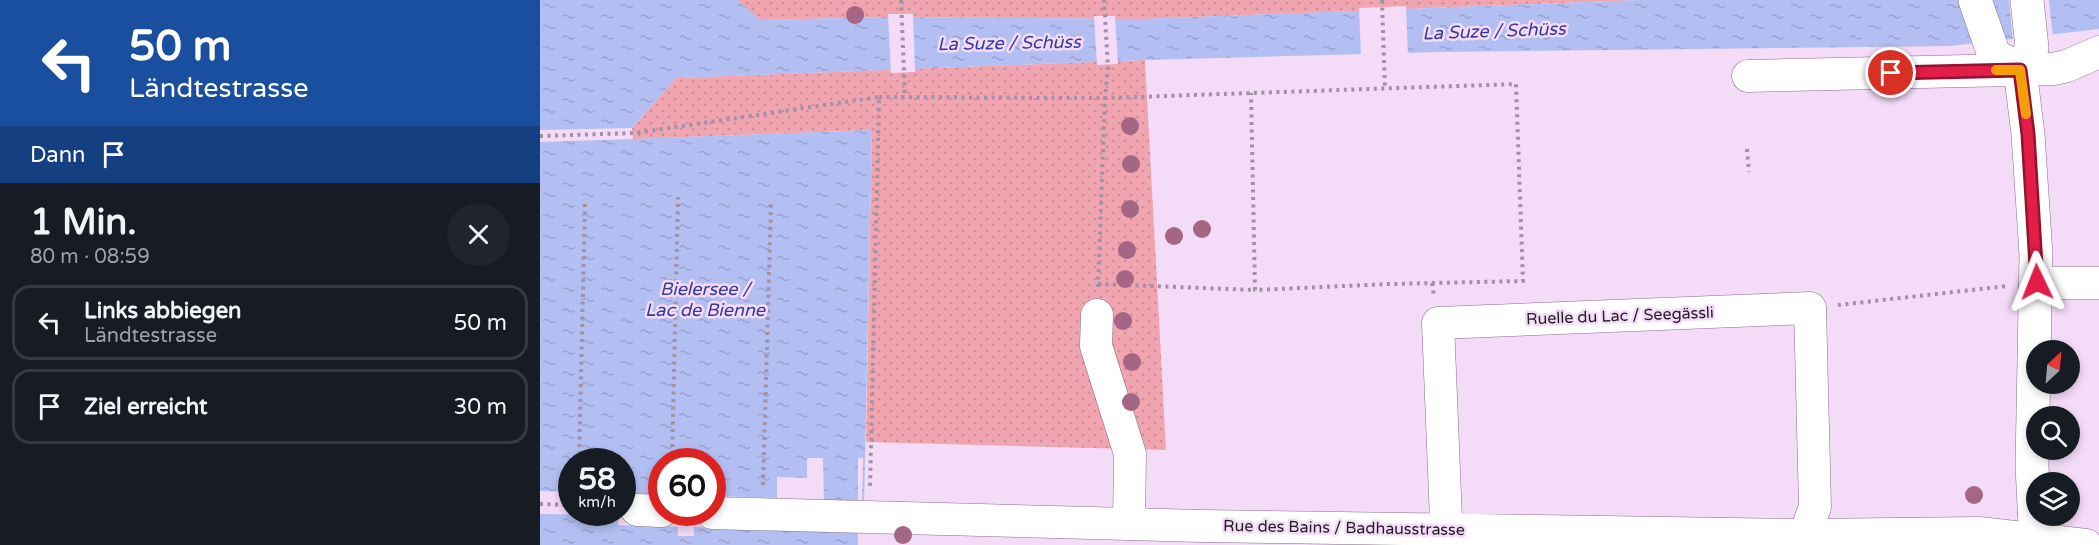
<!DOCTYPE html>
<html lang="de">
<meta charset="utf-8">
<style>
:root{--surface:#171b24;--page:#20242c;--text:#f1f3f6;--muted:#9ea1a6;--line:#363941}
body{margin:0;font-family:"Varela Round",sans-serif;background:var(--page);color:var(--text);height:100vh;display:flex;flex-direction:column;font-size:22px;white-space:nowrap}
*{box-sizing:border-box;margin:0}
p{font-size:20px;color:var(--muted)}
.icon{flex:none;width:33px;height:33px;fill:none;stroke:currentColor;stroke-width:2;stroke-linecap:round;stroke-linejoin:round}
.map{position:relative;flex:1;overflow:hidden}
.details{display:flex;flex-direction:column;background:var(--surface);width:540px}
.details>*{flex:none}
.guide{background:#1a4fa0;color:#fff;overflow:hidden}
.needle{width:39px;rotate:26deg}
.buttons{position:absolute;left:1486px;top:340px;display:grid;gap:12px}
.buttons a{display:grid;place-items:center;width:54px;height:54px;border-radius:50%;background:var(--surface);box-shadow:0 3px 9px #0003;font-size:30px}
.speed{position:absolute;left:18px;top:448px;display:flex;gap:12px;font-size:30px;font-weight:700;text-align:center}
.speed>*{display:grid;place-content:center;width:78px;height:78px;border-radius:50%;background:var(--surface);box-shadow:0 3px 9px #0003;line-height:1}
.speed small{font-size:15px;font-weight:400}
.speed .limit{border:9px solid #d22;background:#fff;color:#111}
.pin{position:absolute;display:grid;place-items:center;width:51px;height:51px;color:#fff;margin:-26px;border:3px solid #fff;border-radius:50%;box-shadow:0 2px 6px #0007}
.me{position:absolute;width:66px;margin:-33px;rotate:358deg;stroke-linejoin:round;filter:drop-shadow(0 0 4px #0008)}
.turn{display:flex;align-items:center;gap:21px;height:126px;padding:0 30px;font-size:27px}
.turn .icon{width:78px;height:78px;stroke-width:2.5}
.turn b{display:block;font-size:42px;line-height:51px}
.then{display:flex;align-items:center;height:57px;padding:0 30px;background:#0003;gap:12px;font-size:22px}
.round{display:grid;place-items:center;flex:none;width:63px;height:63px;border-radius:32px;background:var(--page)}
.summary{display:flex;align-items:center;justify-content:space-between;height:102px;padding:0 30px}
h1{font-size:36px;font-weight:800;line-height:45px}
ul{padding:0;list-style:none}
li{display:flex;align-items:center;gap:18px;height:75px;margin:0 12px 9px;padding:0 18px;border:3px solid var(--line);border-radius:18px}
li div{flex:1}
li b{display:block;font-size:22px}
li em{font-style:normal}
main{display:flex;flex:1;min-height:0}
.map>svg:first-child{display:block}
.grass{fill:url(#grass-dots)}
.water{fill:url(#water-ripples);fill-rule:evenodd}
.pier{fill:#f4dbf7}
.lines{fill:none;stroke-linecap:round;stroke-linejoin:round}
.minor-casing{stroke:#856f88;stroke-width:33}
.major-casing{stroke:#856f88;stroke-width:34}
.path{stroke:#a290a5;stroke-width:4;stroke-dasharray:3 4.5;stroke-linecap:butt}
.minor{stroke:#fff;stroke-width:32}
.major{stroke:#fff;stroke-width:33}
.tree{fill:#a46684}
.route-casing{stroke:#92132f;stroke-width:15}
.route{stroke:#e11d48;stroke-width:10}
.slow{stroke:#f59e0b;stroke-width:10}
.labels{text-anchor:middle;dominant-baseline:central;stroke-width:5;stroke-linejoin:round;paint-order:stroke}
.street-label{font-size:16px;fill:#251c26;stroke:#f4dbf7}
.water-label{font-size:18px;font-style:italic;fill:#363a9a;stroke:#f4dbf7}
</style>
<main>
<section class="details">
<div class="guide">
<div class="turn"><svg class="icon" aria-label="left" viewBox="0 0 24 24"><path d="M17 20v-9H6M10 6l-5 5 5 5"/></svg><div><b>50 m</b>Ländtestrasse</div></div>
<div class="then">Dann<svg class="icon" aria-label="arrive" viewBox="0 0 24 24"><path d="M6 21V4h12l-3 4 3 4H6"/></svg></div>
</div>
<div class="summary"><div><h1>1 Min.</h1><p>80 m · 08:59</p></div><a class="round"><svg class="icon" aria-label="close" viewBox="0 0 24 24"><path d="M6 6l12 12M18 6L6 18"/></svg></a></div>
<ul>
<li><svg class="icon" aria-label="left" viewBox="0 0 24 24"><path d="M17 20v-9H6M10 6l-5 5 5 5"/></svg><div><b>Links abbiegen</b><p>Ländtestrasse</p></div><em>50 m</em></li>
<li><svg class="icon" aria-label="arrive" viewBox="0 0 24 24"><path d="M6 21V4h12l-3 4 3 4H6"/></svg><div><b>Ziel erreicht</b></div><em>30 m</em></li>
</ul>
</section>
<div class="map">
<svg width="1559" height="545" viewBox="0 0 1559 545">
<defs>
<pattern id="grass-dots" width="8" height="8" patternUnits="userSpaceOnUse" patternTransform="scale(1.5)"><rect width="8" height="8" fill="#f0a5b1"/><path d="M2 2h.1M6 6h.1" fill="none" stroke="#ce8d98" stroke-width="1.8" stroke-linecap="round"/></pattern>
<pattern id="water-ripples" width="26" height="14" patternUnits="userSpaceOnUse" patternTransform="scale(1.5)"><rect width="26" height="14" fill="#b3bef2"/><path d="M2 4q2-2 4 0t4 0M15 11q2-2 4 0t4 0" fill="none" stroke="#9aa3cf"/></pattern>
</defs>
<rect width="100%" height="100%" fill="#f4dbf7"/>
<path class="grass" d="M 197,0 L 1098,0 L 603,19 L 348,17 L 220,20 Z
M 605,60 L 626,450 L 326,442 L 332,130 L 93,139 L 92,128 L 136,78 Z"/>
<path class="water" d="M 0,0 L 197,0 L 221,20 L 348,17 L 603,19 L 1098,0 L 1559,0 L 1559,29 L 1410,46 L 899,52 L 605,60 L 136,78 L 92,128 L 93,139 L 332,130 L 324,507 L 318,528 L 318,545 L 0,545 ZM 32,462 L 82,462 L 82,513 L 32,513 ZM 122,462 L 172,462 L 172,513 L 122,513 Z"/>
<path class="pier" d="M 1469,0 L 1509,0 L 1513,37 L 1473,42 Z
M 866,6 L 868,56 L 821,57 L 819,8 Z
M 348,14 L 373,14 L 375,72 L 351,73 Z
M 554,16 L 575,16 L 578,64 L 557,65 Z
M 92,128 L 93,139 L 0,142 L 0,130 Z
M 267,458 L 283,458 L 284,504 L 318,505 L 318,458 L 323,458 L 322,507 L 284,531 L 154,527 L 154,536 L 138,536 L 138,527 L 78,525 L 78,515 L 0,514 L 0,491 L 31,492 L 32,513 L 82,513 L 83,493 L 121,495 L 122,513 L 172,513 L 173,496 L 237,498 L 237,477 L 267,478 Z"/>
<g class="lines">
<defs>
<path id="minor" d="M 1208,76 L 1513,69 L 1527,66 L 1559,52
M 1497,283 L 1559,283
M 557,315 L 556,346 L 590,454 L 589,524
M 97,510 L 122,511
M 172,513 L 662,526 L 1265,535 L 1439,533 L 1546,545
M 907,545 L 898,323 L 1270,308 L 1275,507 L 1261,545"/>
<path id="major" d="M 1435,0 L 1454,55 L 1480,70
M 1487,0 L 1492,48 L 1480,70 L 1488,134 L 1496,255 L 1492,466 L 1496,545"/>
</defs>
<use href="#minor" class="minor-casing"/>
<use href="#major" class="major-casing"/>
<path class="path" d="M 361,0 L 365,96
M 842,0 L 845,90
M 339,97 L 565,98 L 976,84 L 983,281 L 849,284 L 715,290 L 711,93
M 0,136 L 95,133 L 339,97 L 330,489
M 1207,149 L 1209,172
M 892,283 L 894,297
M 558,284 L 715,290
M 558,287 L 565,98 L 568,67 L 564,0
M 1298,305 L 1467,286
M 39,462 L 45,204
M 132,462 L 138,197
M 223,485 L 231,204
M 0,504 L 32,505"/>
<use href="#minor" class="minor"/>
<use href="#major" class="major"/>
</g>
<g class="tree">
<circle cx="315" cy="15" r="9"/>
<circle cx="590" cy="126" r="9"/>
<circle cx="591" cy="164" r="9"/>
<circle cx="590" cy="209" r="9"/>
<circle cx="662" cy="229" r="9"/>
<circle cx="634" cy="236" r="9"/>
<circle cx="587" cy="250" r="9"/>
<circle cx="585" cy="279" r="9"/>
<circle cx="583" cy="321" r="9"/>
<circle cx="592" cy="362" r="9"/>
<circle cx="591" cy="402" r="9"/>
<circle cx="1434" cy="495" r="9"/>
<circle cx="363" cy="535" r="9"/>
</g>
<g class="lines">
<defs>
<path id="route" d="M 1351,73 L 1480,70 L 1488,134 L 1497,282"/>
</defs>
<use href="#route" class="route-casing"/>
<use href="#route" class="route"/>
<path class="slow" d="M 1456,70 L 1480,70 L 1486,114"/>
</g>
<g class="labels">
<g class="street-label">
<text transform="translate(1080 316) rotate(-2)">Ruelle du Lac / Seegässli</text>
<text transform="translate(804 528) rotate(1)">Rue des Bains / Badhausstrasse</text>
</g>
<g class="water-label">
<text transform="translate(954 31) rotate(-2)">La Suze / Schüss</text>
<text transform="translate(469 43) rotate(-1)">La Suze / Schüss</text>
<text x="165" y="289">Bielersee /<tspan x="165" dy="21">Lac de Bienne</tspan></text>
</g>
</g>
</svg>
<div class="buttons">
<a><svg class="needle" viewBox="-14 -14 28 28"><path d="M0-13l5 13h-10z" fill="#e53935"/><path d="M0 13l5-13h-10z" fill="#9ea1a6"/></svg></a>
<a><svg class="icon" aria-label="search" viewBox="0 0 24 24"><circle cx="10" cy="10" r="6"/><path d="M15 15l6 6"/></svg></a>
<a><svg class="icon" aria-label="layers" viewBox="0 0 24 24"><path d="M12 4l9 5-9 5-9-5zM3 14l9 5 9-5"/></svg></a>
</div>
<div class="speed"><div>58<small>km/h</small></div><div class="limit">60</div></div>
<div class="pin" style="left:1351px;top:73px;background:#d93025"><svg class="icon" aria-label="arrive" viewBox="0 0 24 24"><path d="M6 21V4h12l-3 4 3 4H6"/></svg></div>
<svg class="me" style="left:1497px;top:282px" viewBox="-20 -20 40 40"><path d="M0-17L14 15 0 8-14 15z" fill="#e11d48" stroke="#fff" stroke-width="4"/></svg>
</div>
</main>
